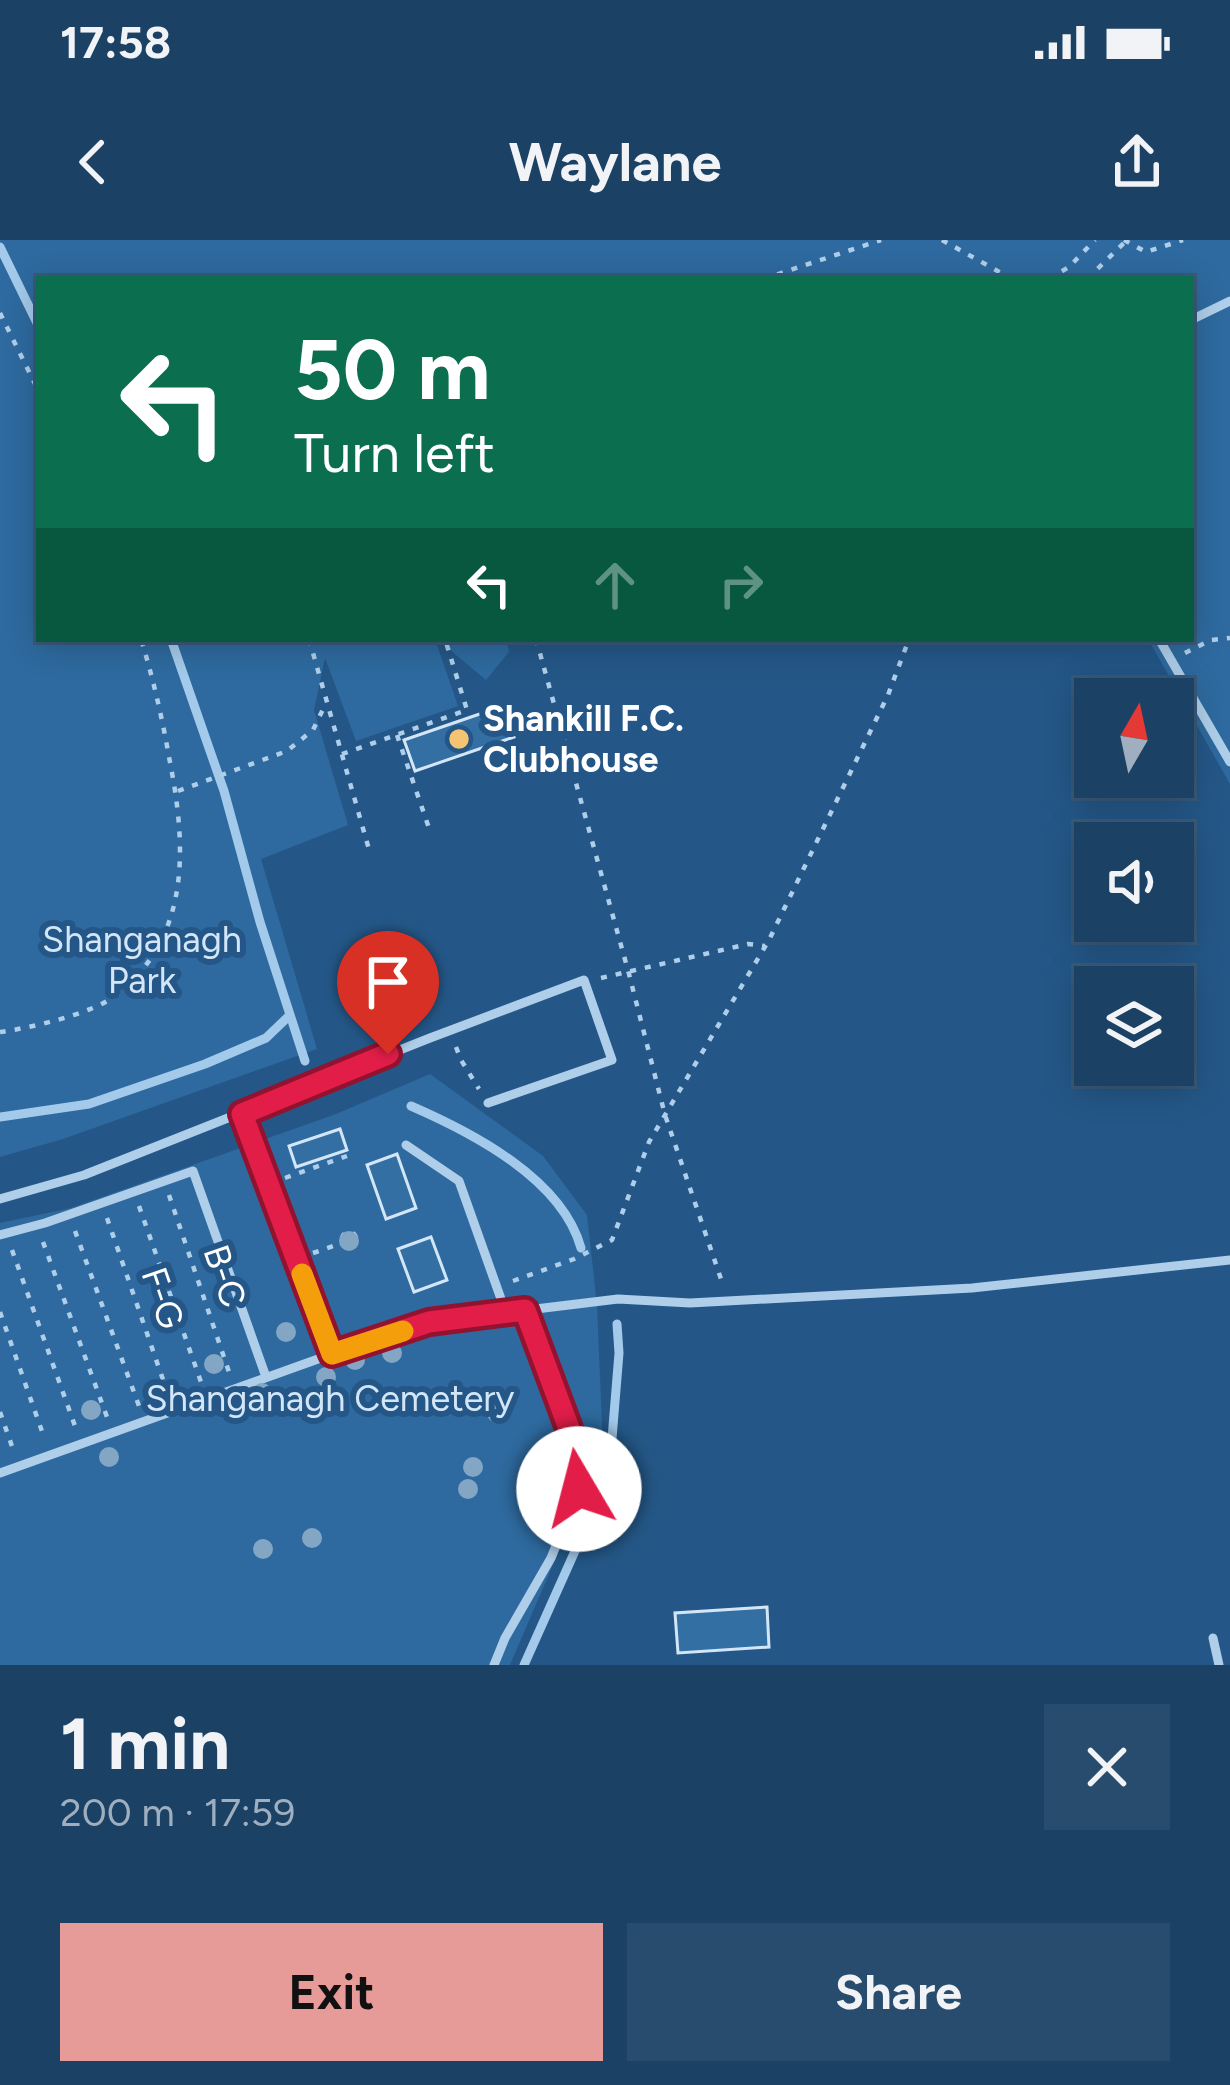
<!DOCTYPE html>
<meta charset="utf-8">
<style>
:root{--surface:#1b4165;--page:#284c6e;--text:#f1f3f6;--muted:#a0afbf;--line:#395a79;--accent:#e69b98}
body{margin:0;font-family:Figtree,sans-serif;background:var(--page);color:var(--text);height:100vh;display:flex;flex-direction:column;font-size:45px;white-space:nowrap}
*{box-sizing:border-box;margin:0}
p{font-size:39px;color:var(--muted)}
.icon{flex:none;width:66px;height:66px;fill:none;stroke:currentColor;stroke-width:2;stroke-linecap:round;stroke-linejoin:round}
.map{position:relative;height:1425px;overflow:hidden}
.side{display:flex;flex-direction:column;background:var(--surface);flex:1}
.side>*{flex:none}
.banner{position:absolute;left:36px;top:36px;width:1158px;height:366px;border-radius:0px;box-shadow:0 6px 30px #0003,0 0 0 3px var(--line);background:#0b6e4f;color:#fff;overflow:hidden}
.needle{width:78px;rotate:9deg}
.buttons{position:absolute;left:1074px;top:438px;display:grid;gap:24px}
.buttons a{display:grid;place-items:center;width:120px;height:120px;border-radius:0px;background:var(--surface);box-shadow:0 6px 30px #0003,0 0 0 3px var(--line);font-size:60px}
.pin{position:absolute;display:grid;place-items:center;width:102px;height:102px;color:#fff;margin:-123px -51px;border-radius:50% 50% 50% 0;rotate:-45deg;box-shadow:0 0 12px #0007}
.pin .icon{rotate:45deg}
.me{position:absolute;width:132px;margin:-66px;rotate:352deg;stroke-linejoin:round;filter:drop-shadow(0 0 9px #0008)}
.turn{display:flex;align-items:center;gap:42px;height:252px;padding:0 60px;font-size:54px}
.turn .icon{width:156px;height:156px;stroke-width:2.5}
.turn b{display:block;font-size:84px;line-height:102px}
.lanes{display:flex;align-items:center;height:114px;padding:0 60px;background:#0003;justify-content:center;gap:60px;direction:ltr}
.lanes .off{opacity:.35}
.round{display:grid;place-items:center;flex:none;width:126px;height:126px;border-radius:0px;background:var(--page)}
.overview{display:flex;align-items:center;justify-content:space-between;height:204px;padding:0 60px}
h1{font-size:72px;font-weight:700;line-height:90px}
.cta{display:flex;gap:24px;margin-top:auto;padding:24px 60px}
.cta a{flex:1;height:138px;border-radius:0px;background:var(--accent);color:#111;font-size:48px;font-weight:700;line-height:138px;text-align:center}
.cta a+a{background:var(--page);color:var(--text)}
.status{display:flex;justify-content:space-between;align-items:center;height:84px;padding:0 60px;background:var(--surface);direction:ltr}
.status svg{height:33px;fill:currentColor}
header{display:flex;justify-content:space-between;align-items:center;height:156px;padding:0 60px;background:var(--surface);font-size:54px;font-weight:700}
.map>svg:first-child{display:block}
.green{fill:#2e6a9f}
.lines{fill:none;stroke-linecap:round;stroke-linejoin:round}
.stream{stroke:#a3caea;stroke-width:9}
.building{fill:#346fa4;stroke:#d3e6f7;stroke-width:3}
.path{stroke:#afcee9;stroke-width:4.5;stroke-dasharray:6 9;stroke-linecap:butt}
.lane{stroke:#afcee9;stroke-width:9}
.tree{fill:#84a6c5}
.route-casing{stroke:#92132f;stroke-width:30}
.route{stroke:#e11d48;stroke-width:21}
.slow{stroke:#f59e0b;stroke-width:21}
.poi-dot{fill:#f4c472;stroke:#245787;stroke-width:4.5}
.labels{text-anchor:middle;dominant-baseline:central;stroke-width:12;stroke-linejoin:round;paint-order:stroke}
.poi-label{font-size:36px;font-weight:bold;fill:#fff;stroke:#245787;text-anchor:start}
.park-label{font-size:36px;fill:#d3e6f7;stroke:#245787}
.street-label{font-size:36px;fill:#fff;stroke:#245787}
</style>
<div class="status"><b>17:58</b><svg viewBox="0 0 49 12"><path d="M0 12V9h3v3zM5 12V6h3v6zM10 12V3h3v9zM15 12V0h3v12zM26 1h20v11H26zM47 4h2v5h-2z"/></svg></div>
<header><svg class="icon" aria-label="back" viewBox="0 0 24 24"><path d="M15 5l-7 7 7 7"/></svg>Waylane<svg class="icon" aria-label="share" viewBox="0 0 24 24"><path d="M12 15V3M7 8l5-5 5 5M5 13v7h14v-7"/></svg></header>
<div class="map">
<svg width="1230" height="1425" viewBox="0 0 1230 1425">
<rect width="100%" height="100%" fill="#245787"/>
<path class="green" d="M 0,0 L 1230,0 L 1230,544 L 1148,399 L 1191,399 L 1191,39 L 39,39 L 39,399 L 335,399 L 335,402 L 343,399 L 435,399 L 458,466 L 356,501 L 325,418 L 314,470 L 348,585 L 261,619 L 317,809 L 63,899 L 0,917 Z
M 437,399 L 506,399 L 509,412 L 486,440 Z
M 430,834 L 543,916 L 587,975 L 597,1065 L 603,1208 L 510,1425 L 0,1425 L 0,983 L 71,968 L 336,874 Z"/>
<g class="lines">
<path class="stream" d="M 0,7 L 39,87
M 171,399 L 224,551 L 260,682 L 305,821
M 411,866 C 473,893 562,939 581,1008
M 0,877 L 89,864 L 205,824 L 266,798 L 290,775
M 524,1425 L 609,1235 L 619,1113 L 617,1084"/>
</g>
<path class="building" d="M 503,466 L 514,497 L 415,531 L 404,500 Z
M 340,889 L 347,910 L 296,927 L 289,906 Z
M 397,914 L 416,968 L 386,979 L 367,925 Z
M 431,997 L 447,1040 L 414,1052 L 398,1009 Z
M 767,1367 L 769,1407 L 678,1413 L 675,1373 Z"/>
<g class="lines">
<path class="path" d="M 942,0 L 1012,39
M 1124,0 L 1146,12 L 1183,0
M 763,39 L 881,0
M 1049,39 L 1069,27 L 1095,0
M 1087,39 L 1126,1
M 0,73 L 39,152
M 309,399 L 370,613
M 536,399 L 629,734 L 665,875 L 721,1039
M 1185,413 L 1211,400 L 1230,398
M 397,495 L 430,591
M 342,514 L 467,470 L 445,399
M 178,551 L 287,511 L 313,490 L 326,463
M 601,738 L 748,704 L 765,706
M 0,792 C 30,788 91,774 115,756 C 193,696 186,602 169,517 C 162,477 153,438 141,399
M 456,807 L 461,820 L 479,849
M 285,938 L 347,916
M 169,955 L 229,1132
M 139,966 L 201,1142
M 107,978 L 168,1154
M 75,991 L 139,1166
M342 999a7 7 0 1 1 14 0a7 7 0 1 1-14 0Z
M 43,1002 L 107,1177
M 12,1010 L 75,1186
M 313,1013 L 342,1003
M 513,1041 L 574,1019 L 612,1000 L 649,902 L 769,700 L 888,455 L 909,399
M 0,1072 L 44,1197
M 0,1172 L 14,1212"/>
<path class="lane" d="M 1191,80 L 1230,61
M 1159,399 L 1230,522
M 406,905 L 459,941 L 506,1073
M 0,959 L 84,935 L 430,798 L 584,740 L 612,820 L 488,863
M 0,995 L 45,983 L 193,931 L 266,1137
M 332,1114 L 429,1082 L 618,1059 L 690,1063 L 972,1048 L 1230,1020
M 0,1233 L 332,1114 L 242,874
M 1213,1398 L 1219,1425
M 494,1425 L 505,1398 L 551,1318 L 579,1249 L 580,1218 L 525,1070"/>
</g>
<g class="tree">
<circle cx="349" cy="1001" r="10"/>
<circle cx="286" cy="1092" r="10"/>
<circle cx="392" cy="1113" r="10"/>
<circle cx="355" cy="1120" r="10"/>
<circle cx="214" cy="1124" r="10"/>
<circle cx="326" cy="1137" r="10"/>
<circle cx="262" cy="1153" r="10"/>
<circle cx="230" cy="1166" r="10"/>
<circle cx="91" cy="1170" r="10"/>
<circle cx="497" cy="1173" r="10"/>
<circle cx="109" cy="1217" r="10"/>
<circle cx="473" cy="1227" r="10"/>
<circle cx="468" cy="1249" r="10"/>
<circle cx="312" cy="1298" r="10"/>
<circle cx="263" cy="1309" r="10"/>
</g>
<g class="lines">
<defs>
<path id="route" d="M 388,814 L 242,874 L 332,1114 L 429,1082 L 525,1070 L 580,1218 L 579,1249"/>
</defs>
<use href="#route" class="route-casing"/>
<use href="#route" class="route"/>
<path class="slow" d="M 302,1034 L 332,1114 L 403,1091"/>
</g>
<circle class="poi-dot" cx="459" cy="499" r="12"/>
<g class="labels">
<g class="poi-label">
<text x="483" y="478">Shankill F.C.<tspan x="483" dy="41">Clubhouse</tspan></text>
</g>
<g class="park-label">
<text x="142" y="699">Shanganagh<tspan x="142" dy="41">Park</tspan></text>
<text x="330" y="1158">Shanganagh Cemetery</text>
</g>
<g class="street-label">
<text transform="translate(225 1036) rotate(71)">B-C</text>
<text transform="translate(163 1058) rotate(71)">F-G</text>
</g>
</g>
</svg>
<div class="buttons">
<a><svg class="needle" viewBox="-14 -14 28 28"><path d="M0-13l5 13h-10z" fill="#e53935"/><path d="M0 13l5-13h-10z" fill="#a0afbf"/></svg></a>
<a><svg class="icon" aria-label="sound" viewBox="0 0 24 24"><path d="M4 9h4l5-4v14l-5-4H4zM17 9q2 3 0 6"/></svg></a>
<a><svg class="icon" aria-label="layers" viewBox="0 0 24 24"><path d="M12 4l9 5-9 5-9-5zM3 14l9 5 9-5"/></svg></a>
</div>
<div class="pin" style="left:388px;top:814px;background:#d93025"><svg class="icon" aria-label="arrive" viewBox="0 0 24 24"><path d="M6 21V4h12l-3 4 3 4H6"/></svg></div>
<svg class="me" style="left:579px;top:1249px" viewBox="-20 -20 40 40"><circle r="19" fill="#fff"/><path d="M0-13L10 11 0 6-10 11z" fill="#e11d48"/></svg>
<div class="banner">
<div class="turn"><svg class="icon" aria-label="left" viewBox="0 0 24 24"><path d="M17 20v-9H6M10 6l-5 5 5 5"/></svg><div><b>50 m</b>Turn left</div></div>
<div class="lanes"><svg class="icon" aria-label="left" viewBox="0 0 24 24"><path d="M17 20v-9H6M10 6l-5 5 5 5"/></svg><svg class="icon off" aria-label="ahead" viewBox="0 0 24 24"><path d="M12 20V5M6 11l6-6 6 6"/></svg><svg class="icon off" aria-label="right" viewBox="0 0 24 24"><path d="M7 20v-9h11M14 6l5 5-5 5"/></svg></div>
</div>
</div>
<section class="side">
<div class="overview"><div><h1>1 min</h1><p>200 m · 17:59</p></div><a class="round"><svg class="icon" aria-label="close" viewBox="0 0 24 24"><path d="M6 6l12 12M18 6L6 18"/></svg></a></div>
<div class="cta"><a>Exit</a><a>Share</a></div>
</section>
